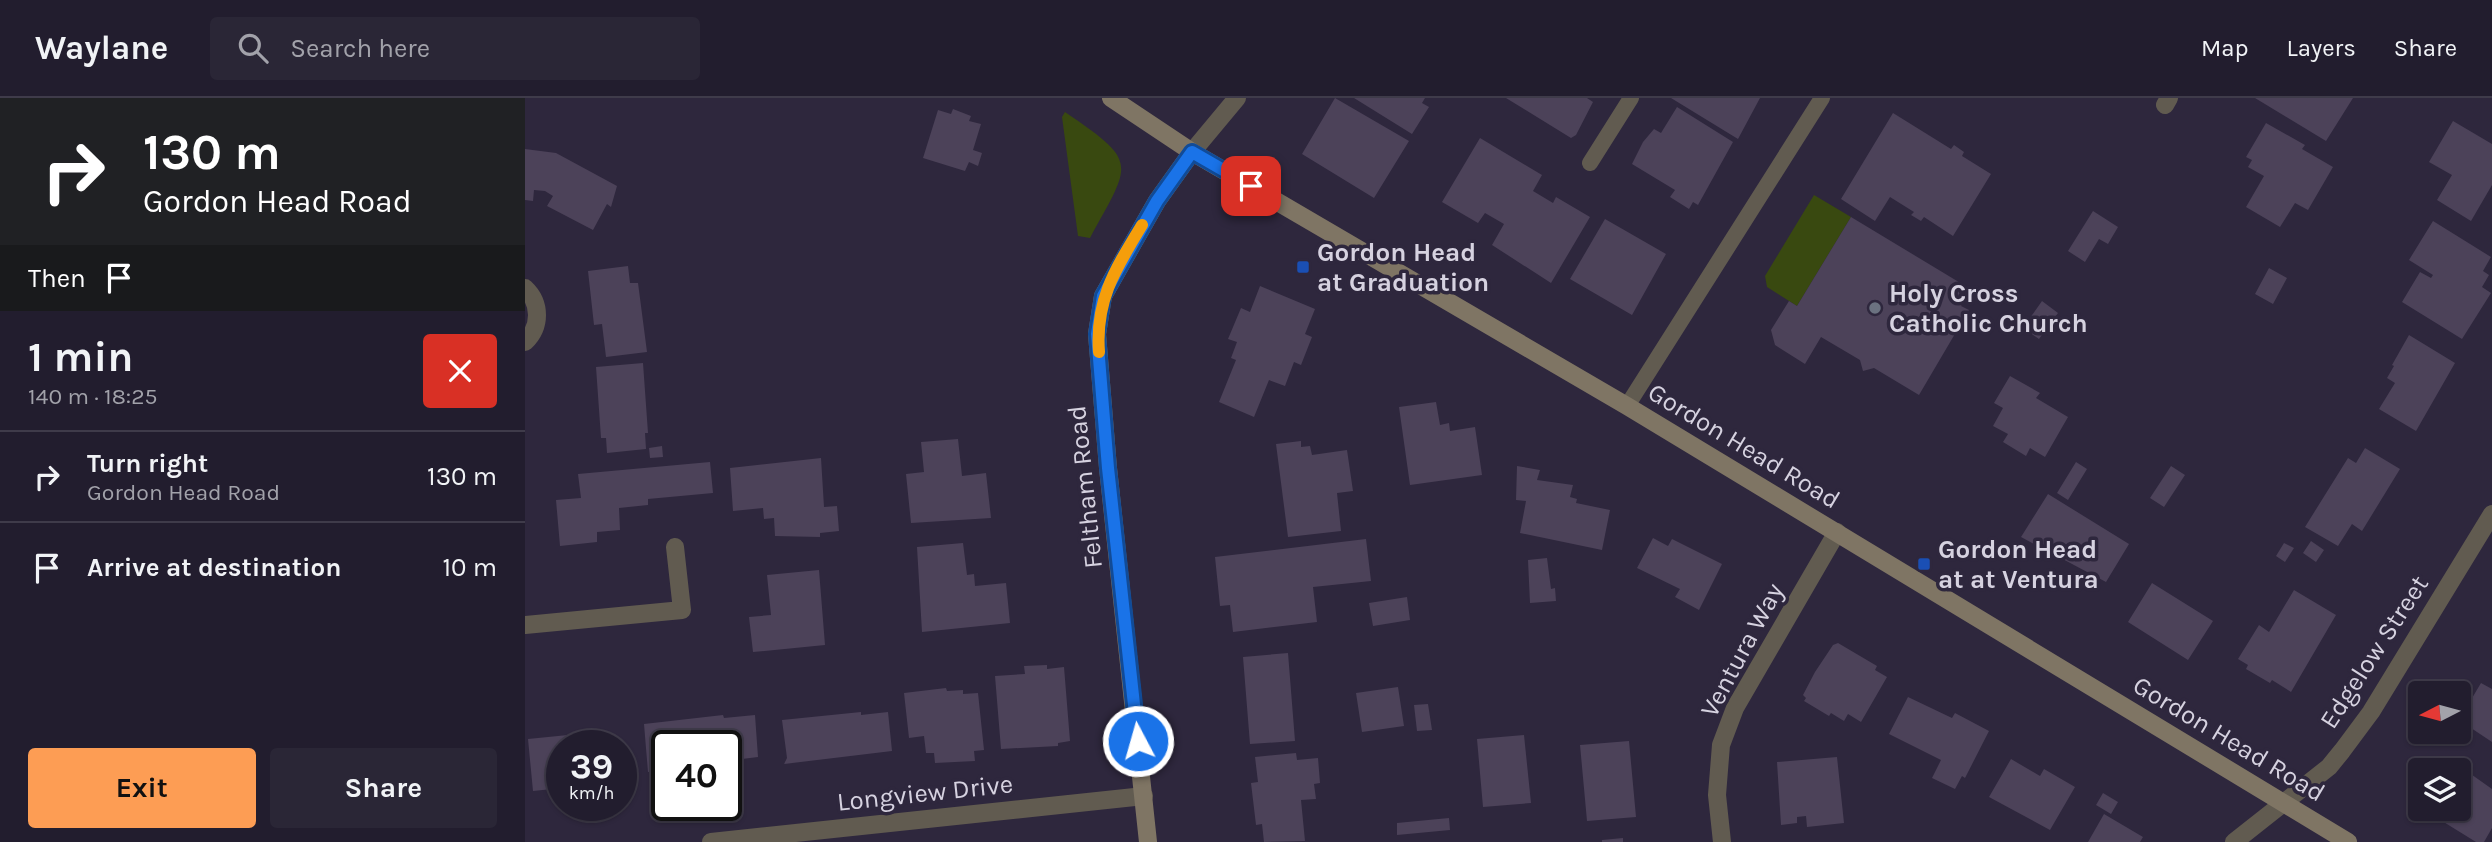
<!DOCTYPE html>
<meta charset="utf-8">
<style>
:root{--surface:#221d2e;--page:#2a2636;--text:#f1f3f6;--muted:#a2a2aa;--line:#3f3b4a;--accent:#fd9d54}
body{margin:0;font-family:Karla,sans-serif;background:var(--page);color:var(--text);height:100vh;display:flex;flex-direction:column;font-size:26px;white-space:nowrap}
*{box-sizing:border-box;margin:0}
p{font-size:23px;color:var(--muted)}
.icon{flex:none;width:38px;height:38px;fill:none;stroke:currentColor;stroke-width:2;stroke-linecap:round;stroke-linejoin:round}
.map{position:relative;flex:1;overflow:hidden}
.side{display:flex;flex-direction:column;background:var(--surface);width:525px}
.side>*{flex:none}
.top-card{background:#202124;color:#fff;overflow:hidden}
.needle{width:46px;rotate:264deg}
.tools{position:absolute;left:1883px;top:583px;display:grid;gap:14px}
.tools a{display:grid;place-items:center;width:63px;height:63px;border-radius:7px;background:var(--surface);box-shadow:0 2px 5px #0004,0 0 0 2px var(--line);font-size:35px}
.speed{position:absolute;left:21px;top:632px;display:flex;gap:14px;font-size:35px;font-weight:700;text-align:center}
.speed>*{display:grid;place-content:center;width:91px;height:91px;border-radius:50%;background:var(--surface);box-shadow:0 2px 5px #0004,0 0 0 2px var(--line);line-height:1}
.speed small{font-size:18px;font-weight:400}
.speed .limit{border:4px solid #111;border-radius:10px;background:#fff;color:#111}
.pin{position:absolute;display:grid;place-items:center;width:60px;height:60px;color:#fff;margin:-30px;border-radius:14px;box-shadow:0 4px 10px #0006}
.me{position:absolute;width:77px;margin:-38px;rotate:354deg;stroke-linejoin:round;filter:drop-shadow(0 0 5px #0008)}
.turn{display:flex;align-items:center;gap:24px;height:147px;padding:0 28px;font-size:32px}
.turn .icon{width:91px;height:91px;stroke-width:2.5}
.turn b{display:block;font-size:49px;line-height:60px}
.then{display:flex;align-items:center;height:66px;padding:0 28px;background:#0003;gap:14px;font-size:26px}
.round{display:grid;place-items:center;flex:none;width:74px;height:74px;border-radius:7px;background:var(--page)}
.summary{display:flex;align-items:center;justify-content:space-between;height:119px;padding:0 28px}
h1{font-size:42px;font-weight:700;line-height:52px}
.button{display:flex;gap:14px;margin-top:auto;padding:14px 28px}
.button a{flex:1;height:80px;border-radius:7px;background:var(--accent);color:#111;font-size:28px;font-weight:700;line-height:80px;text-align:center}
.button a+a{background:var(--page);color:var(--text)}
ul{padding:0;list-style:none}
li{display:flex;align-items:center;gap:21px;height:91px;padding:0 28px;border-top:2px solid var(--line)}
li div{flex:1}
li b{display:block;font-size:26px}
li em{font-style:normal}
header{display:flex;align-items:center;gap:42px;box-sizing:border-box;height:98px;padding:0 35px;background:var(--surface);border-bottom:2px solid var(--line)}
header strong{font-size:33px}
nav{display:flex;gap:38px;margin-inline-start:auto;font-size:24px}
.search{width:490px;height:63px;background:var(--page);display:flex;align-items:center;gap:18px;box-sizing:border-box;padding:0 24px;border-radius:7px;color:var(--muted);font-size:26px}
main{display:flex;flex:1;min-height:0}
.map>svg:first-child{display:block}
.green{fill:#394910}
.building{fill:#4c4259}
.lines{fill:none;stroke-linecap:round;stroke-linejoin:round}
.lane{stroke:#615b50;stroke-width:16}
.street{stroke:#615b50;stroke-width:18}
.secondary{stroke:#7f7564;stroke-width:18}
.route-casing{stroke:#114b97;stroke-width:18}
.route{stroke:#1a73e8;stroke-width:12}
.slow{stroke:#f59e0b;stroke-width:12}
.transit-dot{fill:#1a4fb4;stroke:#2e273d;stroke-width:2.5}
.worship-dot{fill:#6b7280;stroke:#2e273d;stroke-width:2.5}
.labels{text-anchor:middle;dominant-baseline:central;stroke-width:7;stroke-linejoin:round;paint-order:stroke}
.poi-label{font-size:26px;font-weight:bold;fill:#d6d2e0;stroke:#2e273d;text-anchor:start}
.street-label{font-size:26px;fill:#d6d2e0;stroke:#2e273d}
</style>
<header>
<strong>Waylane</strong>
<div class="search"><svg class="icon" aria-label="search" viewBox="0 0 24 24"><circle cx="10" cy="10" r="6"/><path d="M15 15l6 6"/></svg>Search here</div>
<nav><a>Map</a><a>Layers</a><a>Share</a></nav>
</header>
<main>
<section class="side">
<div class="top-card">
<div class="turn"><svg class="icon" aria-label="right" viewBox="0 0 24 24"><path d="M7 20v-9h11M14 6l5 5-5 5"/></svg><div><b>130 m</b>Gordon Head Road</div></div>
<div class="then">Then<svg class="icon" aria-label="arrive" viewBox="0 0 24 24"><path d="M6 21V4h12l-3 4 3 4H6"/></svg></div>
</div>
<div class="summary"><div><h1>1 min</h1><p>140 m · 18:25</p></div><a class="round" style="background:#d93025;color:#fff"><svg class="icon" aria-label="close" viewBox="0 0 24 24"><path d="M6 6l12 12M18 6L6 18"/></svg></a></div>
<ul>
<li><svg class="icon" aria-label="right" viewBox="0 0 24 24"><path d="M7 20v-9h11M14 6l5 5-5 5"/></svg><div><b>Turn right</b><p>Gordon Head Road</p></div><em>130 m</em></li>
<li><svg class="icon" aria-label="arrive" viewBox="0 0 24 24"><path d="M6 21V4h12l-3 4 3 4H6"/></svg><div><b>Arrive at destination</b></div><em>10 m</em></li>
</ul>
<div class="button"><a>Exit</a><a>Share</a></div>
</section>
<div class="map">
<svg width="1967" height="744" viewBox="0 0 1967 744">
<rect width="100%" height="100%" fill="#2e273d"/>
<path class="green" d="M 540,14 C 615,65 606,64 565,140 L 553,138 L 537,19 Z
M 1289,97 L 1326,119 L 1272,208 L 1242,189 L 1240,178 Z"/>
<path class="building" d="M 810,0 L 884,43 L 849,100 L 777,56 Z
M 829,0 L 900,0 L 897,5 L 904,9 L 887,36 Z
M 981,0 L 1062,0 L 1068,4 L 1051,37 L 1046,40 Z
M 1146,0 L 1235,0 L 1213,41 Z
M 1730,0 L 1828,0 L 1801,43 Z
M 1152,9 L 1208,44 L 1173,107 L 1168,104 L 1164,111 L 1145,99 L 1150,92 L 1107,66 L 1118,44 L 1129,31 L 1136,35 Z
M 428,11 L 446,18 L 444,23 L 456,26 L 448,52 L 457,55 L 453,68 L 444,64 L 440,73 L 398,60 L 413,12 L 426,16 Z
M 1368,15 L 1426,51 L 1429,47 L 1439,54 L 1437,58 L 1466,76 L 1428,138 L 1399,119 L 1396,123 L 1386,117 L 1389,114 L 1365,99 L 1350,123 L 1316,101 Z
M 1928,23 L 1967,46 L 1967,87 L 1946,123 L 1912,102 L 1927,77 L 1904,64 Z
M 1741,25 L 1780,47 L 1777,51 L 1808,69 L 1783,112 L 1770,105 L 1755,129 L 1721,109 L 1739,78 L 1723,69 L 1727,62 L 1721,59 Z
M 955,40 L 1017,77 L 1008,93 L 1028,105 L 1031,99 L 1065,119 L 1026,185 L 967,147 L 979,126 L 960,115 L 953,125 L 917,104 Z
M 0,51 L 31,55 L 92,88 L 86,109 L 82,106 L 68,132 L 22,108 L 28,98 L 20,93 L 9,92 L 8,103 L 0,102 Z
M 1568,113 L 1593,129 L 1583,146 L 1574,141 L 1560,164 L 1543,153 Z
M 1326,119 L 1447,192 L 1436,208 L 1444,212 L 1394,297 L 1349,270 L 1338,273 L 1335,262 L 1296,239 L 1280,266 L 1250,247 L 1246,232 L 1264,203 L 1272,208 Z
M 1080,121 L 1141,156 L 1107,217 L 1045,181 Z
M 1908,123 L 1966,159 L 1958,173 L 1964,177 L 1957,189 L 1966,195 L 1937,241 L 1877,204 L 1895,174 L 1906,180 L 1908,177 L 1884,162 Z
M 103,168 L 105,185 L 113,185 L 122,254 L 81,259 L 77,226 L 69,227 L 63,173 Z
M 1744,170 L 1762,180 L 1748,206 L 1730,196 Z
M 735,188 L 790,211 L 780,236 L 787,239 L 776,267 L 769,264 L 760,288 L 744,282 L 729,319 L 694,304 L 711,262 L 706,260 L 712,244 L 703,241 L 716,210 L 725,214 Z
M 1517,203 L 1533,215 L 1514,241 L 1498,230 Z
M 1884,237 L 1930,265 L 1891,333 L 1854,311 L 1870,285 L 1862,280 L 1869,268 L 1867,267 Z
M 118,265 L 123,335 L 120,335 L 121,351 L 82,355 L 81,340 L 76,340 L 71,269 Z
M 1485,278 L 1515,295 L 1511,300 L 1543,319 L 1520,359 L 1505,350 L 1501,358 L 1478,344 L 1483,336 L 1468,328 L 1478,310 L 1469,305 Z
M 911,304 L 915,327 L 924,325 L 925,333 L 950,329 L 957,377 L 885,387 L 874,309 Z
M 433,341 L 437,378 L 461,375 L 466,420 L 386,425 L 381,376 L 399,374 L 396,344 Z
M 776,343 L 776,349 L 785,348 L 787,357 L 822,352 L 828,393 L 812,395 L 816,433 L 763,439 L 751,346 Z
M 137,348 L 138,359 L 125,360 L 124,350 Z
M 1840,350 L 1875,371 L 1837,433 L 1827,426 L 1813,448 L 1780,429 L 1823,360 L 1831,365 Z
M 296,360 L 299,409 L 312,408 L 314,433 L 295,435 L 295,439 L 250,438 L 249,420 L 239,421 L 238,410 L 208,413 L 205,370 Z
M 185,364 L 188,395 L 123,401 L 123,407 L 94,410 L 95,432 L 72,434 L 72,444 L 35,448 L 31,402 L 56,400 L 53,376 Z
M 1551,364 L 1562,371 L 1543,402 L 1532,395 Z
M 992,368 L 1015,372 L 1012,382 L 1048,387 L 1045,399 L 1052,401 L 1051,405 L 1085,412 L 1077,452 L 995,435 L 1001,403 L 991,402 Z
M 1646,368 L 1660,377 L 1639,409 L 1625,400 Z
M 1523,396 L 1604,446 L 1581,484 L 1496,439 Z
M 1128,440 L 1143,448 L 1147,441 L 1197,466 L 1174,512 L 1150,499 L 1155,491 L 1112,470 Z
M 841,441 L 846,483 L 788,489 L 792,524 L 708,534 L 705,507 L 695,508 L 690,459 Z
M 1786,443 L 1799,452 L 1791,464 L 1778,455 Z
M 438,445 L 442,477 L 449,476 L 450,488 L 481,485 L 485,525 L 397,534 L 392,449 Z
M 1759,445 L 1769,450 L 1760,464 L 1751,458 Z
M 1022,460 L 1026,491 L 1030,490 L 1031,503 L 1005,505 L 1003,462 Z
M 294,472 L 300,547 L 228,554 L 224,519 L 246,517 L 242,477 Z
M 1627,485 L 1688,523 L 1663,562 L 1603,524 Z
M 1769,492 L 1811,517 L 1766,594 L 1747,582 L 1745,585 L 1721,571 L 1723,567 L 1713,561 L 1734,527 L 1744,534 Z
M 882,499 L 885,522 L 848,528 L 844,505 Z
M 1313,545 L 1352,568 L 1350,572 L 1362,579 L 1336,624 L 1323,616 L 1319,623 L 1306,615 L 1304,618 L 1279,603 L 1281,600 L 1278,597 L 1290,574 L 1308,547 Z
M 763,555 L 770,643 L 725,646 L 718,559 Z
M 522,567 L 522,571 L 539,569 L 545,643 L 533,645 L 533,648 L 476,651 L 470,578 L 500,576 L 499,568 Z
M 1956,585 L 1967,591 L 1967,644 L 1934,622 Z
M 873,589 L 879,628 L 837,634 L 831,595 Z
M 421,590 L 422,593 L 438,592 L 438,596 L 453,595 L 459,652 L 449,653 L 450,663 L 410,665 L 409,655 L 401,655 L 399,638 L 384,640 L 379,595 Z
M 1383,599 L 1427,620 L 1430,615 L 1464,633 L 1440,680 L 1437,678 L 1430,691 L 1407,680 L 1416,662 L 1364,636 Z
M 903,606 L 907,632 L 892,633 L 889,607 Z
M 336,614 L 336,617 L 363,614 L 367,653 L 259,666 L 262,660 L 257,622 Z
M 198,617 L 199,620 L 230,617 L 233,659 L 201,663 L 201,648 L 142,648 L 142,672 L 123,674 L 119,626 Z
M 63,635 L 64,648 L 37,648 L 37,690 L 8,693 L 3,641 Z
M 999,637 L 1006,705 L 958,709 L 952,641 Z
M 1104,643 L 1111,719 L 1062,723 L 1055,647 Z
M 771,655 L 772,662 L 793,660 L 795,685 L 789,686 L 791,701 L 776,702 L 780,743 L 739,744 L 737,726 L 731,727 L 726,685 L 733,684 L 730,659 Z
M 1312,659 L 1319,725 L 1282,729 L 1281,718 L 1272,719 L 1272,725 L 1256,727 L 1252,664 Z
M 1486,661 L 1515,678 L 1519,671 L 1550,689 L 1525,732 L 1464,699 Z
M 1926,662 L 1967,691 L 1967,730 L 1959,744 L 1951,744 L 1896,710 L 1934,710 L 1934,672 L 1920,672 Z
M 1578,695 L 1593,704 L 1586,716 L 1571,707 Z
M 1579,716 L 1618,739 L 1615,744 L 1563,744 Z
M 924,720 L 925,732 L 872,737 L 872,725 Z
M 1098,740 L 1098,744 L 1077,744 L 1077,742 Z"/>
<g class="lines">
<path class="lane" d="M 1065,65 L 1106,0
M 1102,308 L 1297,0"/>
<path class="street" d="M 1640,7 L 1644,0
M 667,54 L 712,0
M 0,190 C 16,205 16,229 0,244
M 0,527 L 157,512 L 150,449
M 186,744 L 619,698
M 1197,744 L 1192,697 L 1196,647 L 1210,610 L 1312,434
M 1709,744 L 1804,669 L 1817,653 L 1846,614 L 1967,416"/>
<path class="secondary" d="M 586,0 L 667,54 L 1102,308 L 1823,744
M 623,744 L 583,370 L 572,236 L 578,198 L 632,103 L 667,54"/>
</g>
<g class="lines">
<defs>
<path id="route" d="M 613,643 L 583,370 L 572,236 L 578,198 L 632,103 L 667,54 L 726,88"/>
</defs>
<use href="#route" class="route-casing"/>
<use href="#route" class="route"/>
<path class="slow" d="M 574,254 C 570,202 591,170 617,127"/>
</g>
<g class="transit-dot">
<rect x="771" y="162" width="14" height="14" rx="3.5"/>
<rect x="1392" y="459" width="14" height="14" rx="3.5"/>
</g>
<circle class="worship-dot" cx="1350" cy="210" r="7"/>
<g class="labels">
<g class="poi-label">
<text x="792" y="154">Gordon Head<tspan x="792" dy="30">at Graduation</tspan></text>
<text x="1364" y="195">Holy Cross<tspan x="1364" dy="30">Catholic Church</tspan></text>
<text x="1413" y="451">Gordon Head<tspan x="1413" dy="30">at at Ventura</tspan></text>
</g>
<g class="street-label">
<text transform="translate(1219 348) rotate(31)">Gordon Head Road</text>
<text transform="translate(560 389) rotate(-96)">Feltham Road</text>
<text transform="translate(1217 552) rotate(-62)">Ventura Way</text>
<text transform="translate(1849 554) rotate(-57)">Edgelow Street</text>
<text transform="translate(1704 641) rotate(31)">Gordon Head Road</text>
<text transform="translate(400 695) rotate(-6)">Longview Drive</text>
</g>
</g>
</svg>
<div class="tools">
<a><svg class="needle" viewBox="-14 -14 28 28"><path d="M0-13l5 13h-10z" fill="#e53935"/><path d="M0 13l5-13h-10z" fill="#a2a2aa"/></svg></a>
<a><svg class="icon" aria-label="layers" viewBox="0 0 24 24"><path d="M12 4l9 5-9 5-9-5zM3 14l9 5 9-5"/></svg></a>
</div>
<div class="speed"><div>39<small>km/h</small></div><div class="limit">40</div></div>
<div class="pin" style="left:726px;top:88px;background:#d93025"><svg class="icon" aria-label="arrive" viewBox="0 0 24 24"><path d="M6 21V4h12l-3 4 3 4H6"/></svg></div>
<svg class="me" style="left:613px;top:643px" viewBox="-20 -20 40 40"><circle r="17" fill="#1a73e8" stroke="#fff" stroke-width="3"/><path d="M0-11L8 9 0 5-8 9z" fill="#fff"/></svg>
</div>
</main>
